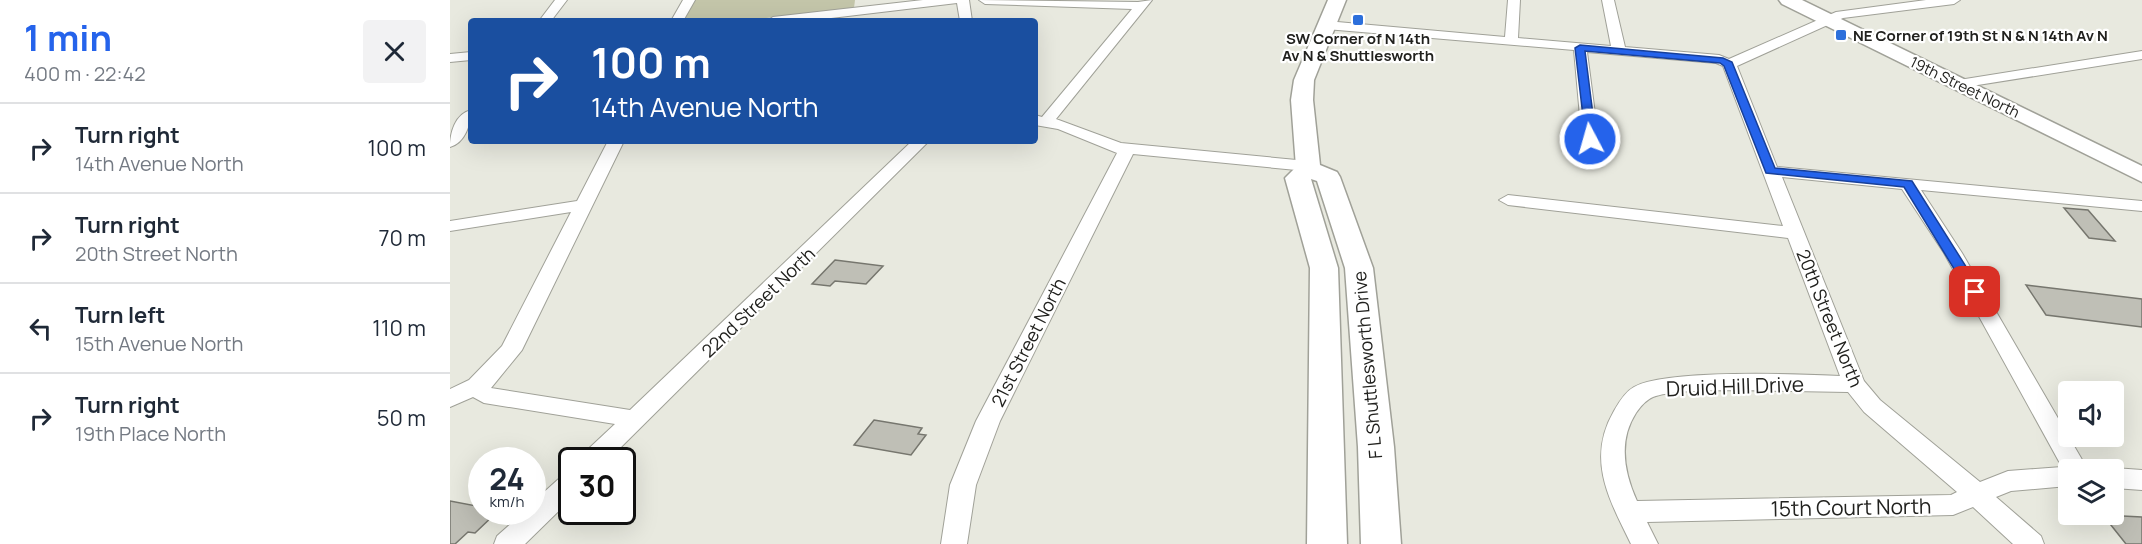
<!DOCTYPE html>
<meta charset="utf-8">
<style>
:root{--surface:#fff;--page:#f2f2f3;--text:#1f2937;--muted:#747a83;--line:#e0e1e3;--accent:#2563eb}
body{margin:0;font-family:Manrope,sans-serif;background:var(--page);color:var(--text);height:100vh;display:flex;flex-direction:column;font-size:22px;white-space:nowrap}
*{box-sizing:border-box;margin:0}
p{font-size:20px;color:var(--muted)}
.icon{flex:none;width:33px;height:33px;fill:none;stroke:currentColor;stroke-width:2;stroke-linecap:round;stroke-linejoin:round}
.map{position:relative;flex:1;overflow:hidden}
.panel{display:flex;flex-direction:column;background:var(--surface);width:450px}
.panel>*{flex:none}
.banner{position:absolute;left:18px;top:18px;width:570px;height:126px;border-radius:6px;box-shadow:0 6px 24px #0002;background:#1a4fa0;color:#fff;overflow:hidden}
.buttons{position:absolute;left:1608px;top:381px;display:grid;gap:12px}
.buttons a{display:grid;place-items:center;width:66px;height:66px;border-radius:6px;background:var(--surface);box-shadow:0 6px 24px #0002;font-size:30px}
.speed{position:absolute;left:18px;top:447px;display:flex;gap:12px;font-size:30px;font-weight:700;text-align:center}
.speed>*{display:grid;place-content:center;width:78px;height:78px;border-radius:50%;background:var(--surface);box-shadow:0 6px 24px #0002;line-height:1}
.speed small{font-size:15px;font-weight:400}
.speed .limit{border:3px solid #111;border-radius:9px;background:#fff;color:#111}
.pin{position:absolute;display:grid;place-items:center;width:51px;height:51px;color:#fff;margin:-26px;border-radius:12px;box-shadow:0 3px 9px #0006}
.me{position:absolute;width:66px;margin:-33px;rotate:354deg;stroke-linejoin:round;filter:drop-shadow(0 0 4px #0008)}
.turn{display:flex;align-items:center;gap:21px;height:126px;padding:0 24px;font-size:27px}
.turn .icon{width:78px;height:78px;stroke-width:2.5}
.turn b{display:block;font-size:42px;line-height:51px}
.round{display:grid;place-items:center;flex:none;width:63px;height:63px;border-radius:6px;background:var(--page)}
.summary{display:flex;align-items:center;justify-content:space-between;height:102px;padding:0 24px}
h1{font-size:36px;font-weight:700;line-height:45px;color:var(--accent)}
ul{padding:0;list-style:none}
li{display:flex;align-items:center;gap:18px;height:90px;padding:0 24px;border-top:2px solid var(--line)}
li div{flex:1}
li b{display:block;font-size:22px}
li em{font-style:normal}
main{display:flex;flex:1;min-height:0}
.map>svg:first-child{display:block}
.green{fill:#c3c5a9}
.building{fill:#bfbfb6;stroke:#76766e;stroke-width:1.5}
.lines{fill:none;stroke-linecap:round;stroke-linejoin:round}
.street-casing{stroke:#a0a198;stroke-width:2}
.secondary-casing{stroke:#a0a198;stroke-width:3}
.street{fill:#fff;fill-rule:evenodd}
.secondary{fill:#fff;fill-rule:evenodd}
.route{fill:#2563eb;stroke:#184099;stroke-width:1.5}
.poi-dot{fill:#2c6fdb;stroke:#fff;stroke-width:2}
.labels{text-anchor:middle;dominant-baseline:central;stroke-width:4.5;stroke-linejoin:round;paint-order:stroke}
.far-poi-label{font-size:15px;font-weight:bold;fill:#21211e;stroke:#fff;text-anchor:start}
.far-street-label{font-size:15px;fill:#21211e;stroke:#fff}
.street-label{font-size:18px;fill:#21211e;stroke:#fff}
.near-street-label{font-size:21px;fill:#21211e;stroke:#fff}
</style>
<main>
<section class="panel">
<div class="summary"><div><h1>1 min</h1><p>400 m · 22:42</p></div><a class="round"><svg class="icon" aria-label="close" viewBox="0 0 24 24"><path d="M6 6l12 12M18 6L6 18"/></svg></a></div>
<ul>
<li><svg class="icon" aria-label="right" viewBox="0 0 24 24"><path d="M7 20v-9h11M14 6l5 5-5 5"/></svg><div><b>Turn right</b><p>14th Avenue North</p></div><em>100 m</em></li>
<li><svg class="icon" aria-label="right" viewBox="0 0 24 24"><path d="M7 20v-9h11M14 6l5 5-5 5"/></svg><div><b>Turn right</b><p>20th Street North</p></div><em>70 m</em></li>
<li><svg class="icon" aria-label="left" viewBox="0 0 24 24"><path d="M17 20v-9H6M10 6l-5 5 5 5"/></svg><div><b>Turn left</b><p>15th Avenue North</p></div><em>110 m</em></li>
<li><svg class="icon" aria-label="right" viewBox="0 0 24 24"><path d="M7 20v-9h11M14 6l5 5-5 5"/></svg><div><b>Turn right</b><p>19th Place North</p></div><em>50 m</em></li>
</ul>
</section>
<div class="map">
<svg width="1692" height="544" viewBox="0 0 1692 544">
<rect width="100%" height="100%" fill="#e8e9df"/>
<path class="green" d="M 239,0 L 405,0 L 404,8 L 289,21 L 227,21 Z"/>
<path class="building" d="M 1614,208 L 1638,210 L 1665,241 L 1639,238 Z
M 385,260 L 433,266 L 416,284 L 385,281 L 380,286 L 362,284 Z
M 1576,285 L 1692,299 L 1692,327 L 1596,315 Z
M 424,420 L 472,428 L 468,434 L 476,435 L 461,455 L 404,445 Z
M 0,501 L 32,507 L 32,512 L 47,512 L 25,533 L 18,532 L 5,544 L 0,544 Z
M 1653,515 L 1692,517 L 1692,544 L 1676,544 Z"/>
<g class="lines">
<defs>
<path id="street" d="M 105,0 L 117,0 L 101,21 L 89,21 Z
M 233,0 L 245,0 L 233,21 L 221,21 Z
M 473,0 L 519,0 L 522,21 L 510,21 L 507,3 L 356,21 L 317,21 L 323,17 Z
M 529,0 L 688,2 L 702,0 L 606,119 L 671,143 L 857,161 L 865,166 L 857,171 L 683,154 L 550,421 L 526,485 L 517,544 L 491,544 L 500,485 L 526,421 L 667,153 L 608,129 L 585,125 L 585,115 L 592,117 L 682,9 L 535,4 Z
M 1058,0 L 1070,0 L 1068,38 L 1161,46 L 1152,0 L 1164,0 L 1175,47 L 1269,55 L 1279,59 L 1386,12 L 1476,0 L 1510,0 L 1504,4 L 1393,18 L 1287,66 L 1327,167 L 1692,201 L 1692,211 L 1471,190 L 1512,253 L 1638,470 L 1618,470 L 1618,486 L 1561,491 L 1546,497 L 1591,536 L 1594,544 L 1563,544 L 1523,507 L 1503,515 L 1197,522 L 1208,544 L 1181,544 C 1159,499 1136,459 1164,411 C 1169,402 1175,392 1184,387 C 1216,369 1348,374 1390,376 L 1338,238 L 1058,205 L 1049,200 L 1058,195 L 1333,226 L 1273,66 L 1266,63 L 1137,52 L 1148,137 L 1154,144 L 1146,149 L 1140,147 L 1132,139 L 1124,50 L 876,29 L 870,25 L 876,21 L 1055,37 ZM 1332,177 L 1452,189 L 1494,253 L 1612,467 L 1558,471 L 1530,482 L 1430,400 L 1414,381 ZM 1342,391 L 1398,392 L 1414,412 L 1507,492 L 1501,495 L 1187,501 C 1174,472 1168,441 1186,413 C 1190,407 1196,400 1203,397 C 1229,387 1310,391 1342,391 Z
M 1692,51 L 1692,59 L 1509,88 L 1502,84 L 1509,80 Z
M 21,52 L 21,60 L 0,62 L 0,54 Z
M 21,110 C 21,124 15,143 0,147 C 0,133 5,114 21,110 Z
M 158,141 L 174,141 L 72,350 L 41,388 L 180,410 L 462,141 L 479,141 L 158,460 L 131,460 L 134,453 L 165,424 L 34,403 L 23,397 L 0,407 L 0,389 L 19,380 L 52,346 L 121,212 L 0,231 L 0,221 L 127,201 Z
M 1664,468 L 1692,470 L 1692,490 L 1664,488 L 1664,470 L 1660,470 Z
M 122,472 L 122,498 L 75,544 L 44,544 L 47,536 L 74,512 L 82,512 L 82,503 L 113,475 Z"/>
<path id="secondary" d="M 878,0 L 896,0 L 864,80 L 863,100 L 870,165 L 887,172 L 890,177 L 923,268 L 944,447 L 951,544 L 911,544 L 908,447 L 895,268 L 867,181 L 861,179 L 888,268 L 897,544 L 857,544 L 860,268 L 835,178 L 846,167 L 841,100 L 844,80 Z
M 1329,0 L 1352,0 L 1692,166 L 1692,182 L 1332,4 Z"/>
</defs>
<use href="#street" class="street-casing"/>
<use href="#secondary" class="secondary-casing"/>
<use href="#street" class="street"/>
<use href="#secondary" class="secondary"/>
</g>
<path class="route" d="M 1130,45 L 1273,58 L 1282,62 L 1325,168 L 1462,181 L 1532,292 L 1530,295 L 1520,295 L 1454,187 L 1316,173 L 1274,66 L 1270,63 L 1135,51 L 1146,139 L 1136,142 L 1125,48 Z"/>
<g class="poi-dot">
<rect x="902" y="14" width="12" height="12" rx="3"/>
<rect x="1385" y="29" width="12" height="12" rx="3"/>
</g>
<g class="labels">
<g class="far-poi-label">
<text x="1403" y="35">NE Corner of 19th St N &amp; N 14th Av N</text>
<text x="908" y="38" text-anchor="middle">SW Corner of N 14th<tspan x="908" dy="17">Av N &amp; Shuttlesworth</tspan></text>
</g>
<g class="far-street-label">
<text transform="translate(1515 87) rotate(26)">19th Street North</text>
</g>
<g class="street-label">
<text transform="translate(308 302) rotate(-44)">22nd Street North</text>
<text transform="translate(1380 318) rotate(68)">20th Street North</text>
<text transform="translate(578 342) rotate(-63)">21st Street North</text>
<text transform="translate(917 365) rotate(-95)">F L Shuttlesworth Drive</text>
</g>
<g class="near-street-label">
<text transform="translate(1285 386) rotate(-2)">Druid Hill Drive</text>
<text transform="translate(1401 507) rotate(-1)">15th Court North</text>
</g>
</g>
</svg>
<div class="buttons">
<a><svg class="icon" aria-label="sound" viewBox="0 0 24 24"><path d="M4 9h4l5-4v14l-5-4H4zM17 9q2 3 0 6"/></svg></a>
<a><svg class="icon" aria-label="layers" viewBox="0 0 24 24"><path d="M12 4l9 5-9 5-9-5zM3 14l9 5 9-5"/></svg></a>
</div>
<div class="speed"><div>24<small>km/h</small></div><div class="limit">30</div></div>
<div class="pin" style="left:1525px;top:292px;background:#d93025"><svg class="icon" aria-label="arrive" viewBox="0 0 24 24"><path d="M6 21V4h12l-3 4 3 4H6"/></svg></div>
<svg class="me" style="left:1140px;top:139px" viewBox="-20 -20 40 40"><circle r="17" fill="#2563eb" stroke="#fff" stroke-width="3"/><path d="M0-11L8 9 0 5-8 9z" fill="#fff"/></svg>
<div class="banner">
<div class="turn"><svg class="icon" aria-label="right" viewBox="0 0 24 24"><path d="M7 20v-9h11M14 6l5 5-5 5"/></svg><div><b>100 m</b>14th Avenue North</div></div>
</div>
</div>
</main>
